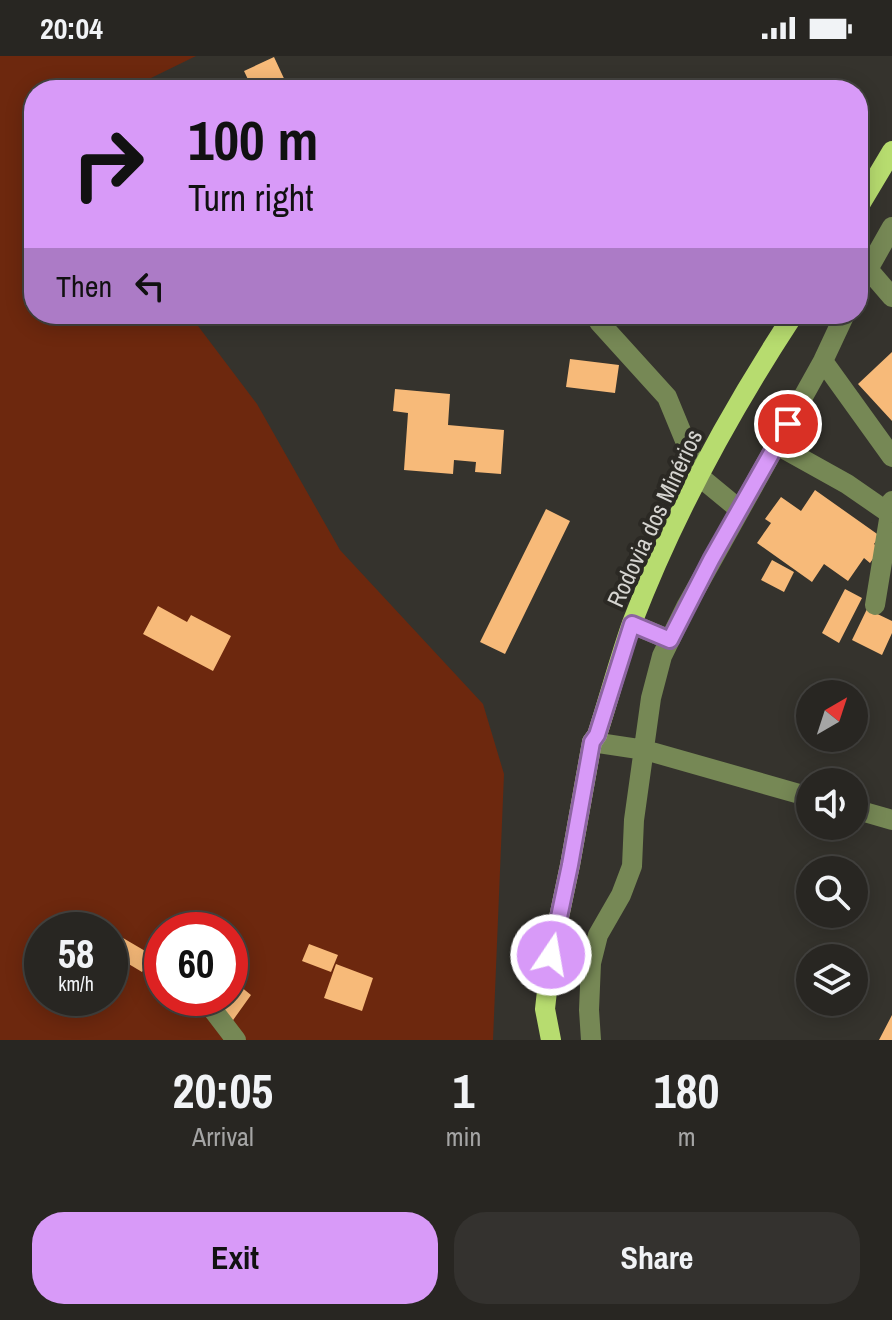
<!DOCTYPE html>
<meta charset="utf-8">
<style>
:root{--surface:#282622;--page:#34322f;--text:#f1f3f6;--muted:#a5a5a5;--line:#444340;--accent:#d89af8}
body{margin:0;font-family:"Archivo Narrow",sans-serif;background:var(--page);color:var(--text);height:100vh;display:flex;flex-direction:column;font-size:30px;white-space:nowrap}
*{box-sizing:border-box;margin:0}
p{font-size:26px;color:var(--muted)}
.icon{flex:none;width:44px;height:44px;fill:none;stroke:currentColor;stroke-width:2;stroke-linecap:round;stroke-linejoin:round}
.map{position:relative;height:984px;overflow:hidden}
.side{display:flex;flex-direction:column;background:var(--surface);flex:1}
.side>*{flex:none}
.hud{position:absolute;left:24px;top:24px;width:844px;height:244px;border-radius:32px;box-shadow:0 4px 20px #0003,0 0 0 2px var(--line);background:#d89af8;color:#111;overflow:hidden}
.needle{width:52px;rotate:39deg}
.controls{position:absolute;left:796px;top:624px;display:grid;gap:16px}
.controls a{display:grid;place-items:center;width:72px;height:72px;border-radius:50%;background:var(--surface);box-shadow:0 4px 20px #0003,0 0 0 2px var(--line);font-size:40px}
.speed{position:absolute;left:24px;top:856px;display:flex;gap:16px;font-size:40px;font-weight:700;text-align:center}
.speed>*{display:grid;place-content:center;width:104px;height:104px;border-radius:50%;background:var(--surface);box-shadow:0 4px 20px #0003,0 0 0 2px var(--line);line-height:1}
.speed small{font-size:20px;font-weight:400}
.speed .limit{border:12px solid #d22;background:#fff;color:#111}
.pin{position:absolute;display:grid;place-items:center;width:68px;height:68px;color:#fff;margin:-34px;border:4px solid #fff;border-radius:50%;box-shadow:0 2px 8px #0007}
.me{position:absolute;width:88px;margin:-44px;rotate:12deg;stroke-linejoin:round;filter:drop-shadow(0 0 6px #0008)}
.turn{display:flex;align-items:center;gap:28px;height:168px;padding:0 32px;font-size:36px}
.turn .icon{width:104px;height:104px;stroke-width:2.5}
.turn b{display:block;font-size:56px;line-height:68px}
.then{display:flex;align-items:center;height:76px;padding:0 32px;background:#0003;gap:16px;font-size:30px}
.eta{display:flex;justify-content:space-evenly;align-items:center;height:136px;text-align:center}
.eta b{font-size:48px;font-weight:800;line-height:56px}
.button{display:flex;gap:16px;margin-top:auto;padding:16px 32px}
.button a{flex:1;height:92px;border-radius:32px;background:var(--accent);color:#111;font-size:32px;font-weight:800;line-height:92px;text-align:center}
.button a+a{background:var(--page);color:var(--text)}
.status{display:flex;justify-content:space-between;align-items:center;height:56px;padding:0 40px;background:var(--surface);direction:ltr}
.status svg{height:22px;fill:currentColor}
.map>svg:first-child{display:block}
.green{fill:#6d280e;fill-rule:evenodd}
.building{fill:#f7ba79}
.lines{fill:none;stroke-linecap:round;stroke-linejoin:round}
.minor{stroke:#768855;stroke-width:20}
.major{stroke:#b7dc6f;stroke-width:20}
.route-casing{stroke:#8c64a1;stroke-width:20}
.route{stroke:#d89af8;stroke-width:14}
.labels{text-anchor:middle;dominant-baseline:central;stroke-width:8;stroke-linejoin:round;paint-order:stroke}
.street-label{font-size:24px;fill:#d5d4d0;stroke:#2b2924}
</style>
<div class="status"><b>20:04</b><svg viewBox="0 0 49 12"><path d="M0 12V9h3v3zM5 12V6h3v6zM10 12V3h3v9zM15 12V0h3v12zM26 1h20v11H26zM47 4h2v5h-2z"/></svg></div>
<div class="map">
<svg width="892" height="984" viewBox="0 0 892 984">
<rect width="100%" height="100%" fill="#35332d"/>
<path class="green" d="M 0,0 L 196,0 L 151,22 L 142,34 L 34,34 L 34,258 L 189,258 L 257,348 L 340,494 L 483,648 L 504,718 L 493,984 L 0,984 ZM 42,874 L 110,874 L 110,942 L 42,942 ZM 162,874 L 230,874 L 230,942 L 162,942 Z"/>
<path class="building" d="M 274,1 L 288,31 L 282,34 L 253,34 L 244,15 Z
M 892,296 L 892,365 L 858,328 Z
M 570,303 L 619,309 L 615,337 L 566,331 Z
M 395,333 L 450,338 L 448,369 L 504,374 L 501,418 L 475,416 L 476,406 L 454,404 L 453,418 L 404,414 L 408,357 L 393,355 Z
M 815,434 L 880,480 L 874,488 L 880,493 L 870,507 L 864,502 L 848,525 L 824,508 L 812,526 L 757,487 L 771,467 L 765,463 L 781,441 L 801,455 Z
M 546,453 L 570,465 L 505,598 L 480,586 Z
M 772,504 L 794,516 L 784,536 L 761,524 Z
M 845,533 L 862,542 L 839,587 L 822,577 Z
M 158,550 L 187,566 L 191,559 L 231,580 L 213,615 L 143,578 Z
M 867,553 L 892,565 L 892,577 L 882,599 L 852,584 Z
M 123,882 L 152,899 L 142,916 L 112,898 Z
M 309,888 L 338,899 L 331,916 L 302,905 Z
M 336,908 L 373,922 L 362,955 L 324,942 Z
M 230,922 L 251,939 L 231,967 L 201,944 L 203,942 L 230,942 Z
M 892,959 L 892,984 L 879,984 Z"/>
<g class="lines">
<path class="minor" d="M 858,207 L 867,212 L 892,241
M 858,231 L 892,171
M 598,258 L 599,266 L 667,341 L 700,421 L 740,454
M 823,305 L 892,401
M 777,389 L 847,428 L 889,457
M 875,549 L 892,445
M 632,568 L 670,584
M 592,686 L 645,694 L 810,741
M 854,753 L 892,764
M 213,954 L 236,984
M 591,984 L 589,954 L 591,907 L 598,879 L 621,839 L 632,810 L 634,764 L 651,642 L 662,600 L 687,549 L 823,305 L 845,258"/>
<path class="major" d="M 858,152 L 892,95
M 551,984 L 545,953 L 551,899 L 570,809 L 592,686 L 597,679 C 609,642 619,604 632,567 C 673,460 731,354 794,258"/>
</g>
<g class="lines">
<defs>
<path id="route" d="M 551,899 L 570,809 L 592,686 L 597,679 L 632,568 L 670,584 L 711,504 L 788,368"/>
</defs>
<use href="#route" class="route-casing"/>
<use href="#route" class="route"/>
</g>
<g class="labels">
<g class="street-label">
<text transform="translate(654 462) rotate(-65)">Rodovia dos Minérios</text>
</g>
</g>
</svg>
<div class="controls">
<a><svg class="needle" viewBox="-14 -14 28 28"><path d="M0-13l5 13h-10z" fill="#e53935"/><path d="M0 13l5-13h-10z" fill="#a5a5a5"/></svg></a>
<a><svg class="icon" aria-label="sound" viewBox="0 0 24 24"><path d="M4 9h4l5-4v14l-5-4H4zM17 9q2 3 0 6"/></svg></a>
<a><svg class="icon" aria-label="search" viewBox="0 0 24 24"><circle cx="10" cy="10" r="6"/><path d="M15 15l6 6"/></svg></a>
<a><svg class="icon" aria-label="layers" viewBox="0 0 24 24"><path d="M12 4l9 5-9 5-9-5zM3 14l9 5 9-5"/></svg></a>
</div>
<div class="speed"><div>58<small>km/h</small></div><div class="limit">60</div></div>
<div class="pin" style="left:788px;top:368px;background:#d93025"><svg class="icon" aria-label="arrive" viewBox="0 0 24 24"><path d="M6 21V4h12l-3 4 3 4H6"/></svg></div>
<svg class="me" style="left:551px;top:899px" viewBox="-20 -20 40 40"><circle r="17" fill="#d89af8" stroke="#fff" stroke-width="3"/><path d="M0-11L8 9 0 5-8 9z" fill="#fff"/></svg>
<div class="hud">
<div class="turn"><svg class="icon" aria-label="right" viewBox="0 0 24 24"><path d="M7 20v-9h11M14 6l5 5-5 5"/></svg><div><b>100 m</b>Turn right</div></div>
<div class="then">Then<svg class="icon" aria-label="left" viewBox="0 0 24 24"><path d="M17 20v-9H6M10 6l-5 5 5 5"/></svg></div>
</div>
</div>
<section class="side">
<div class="eta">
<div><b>20:05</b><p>Arrival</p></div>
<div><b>1</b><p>min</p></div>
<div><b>180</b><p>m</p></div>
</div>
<div class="button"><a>Exit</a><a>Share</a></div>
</section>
